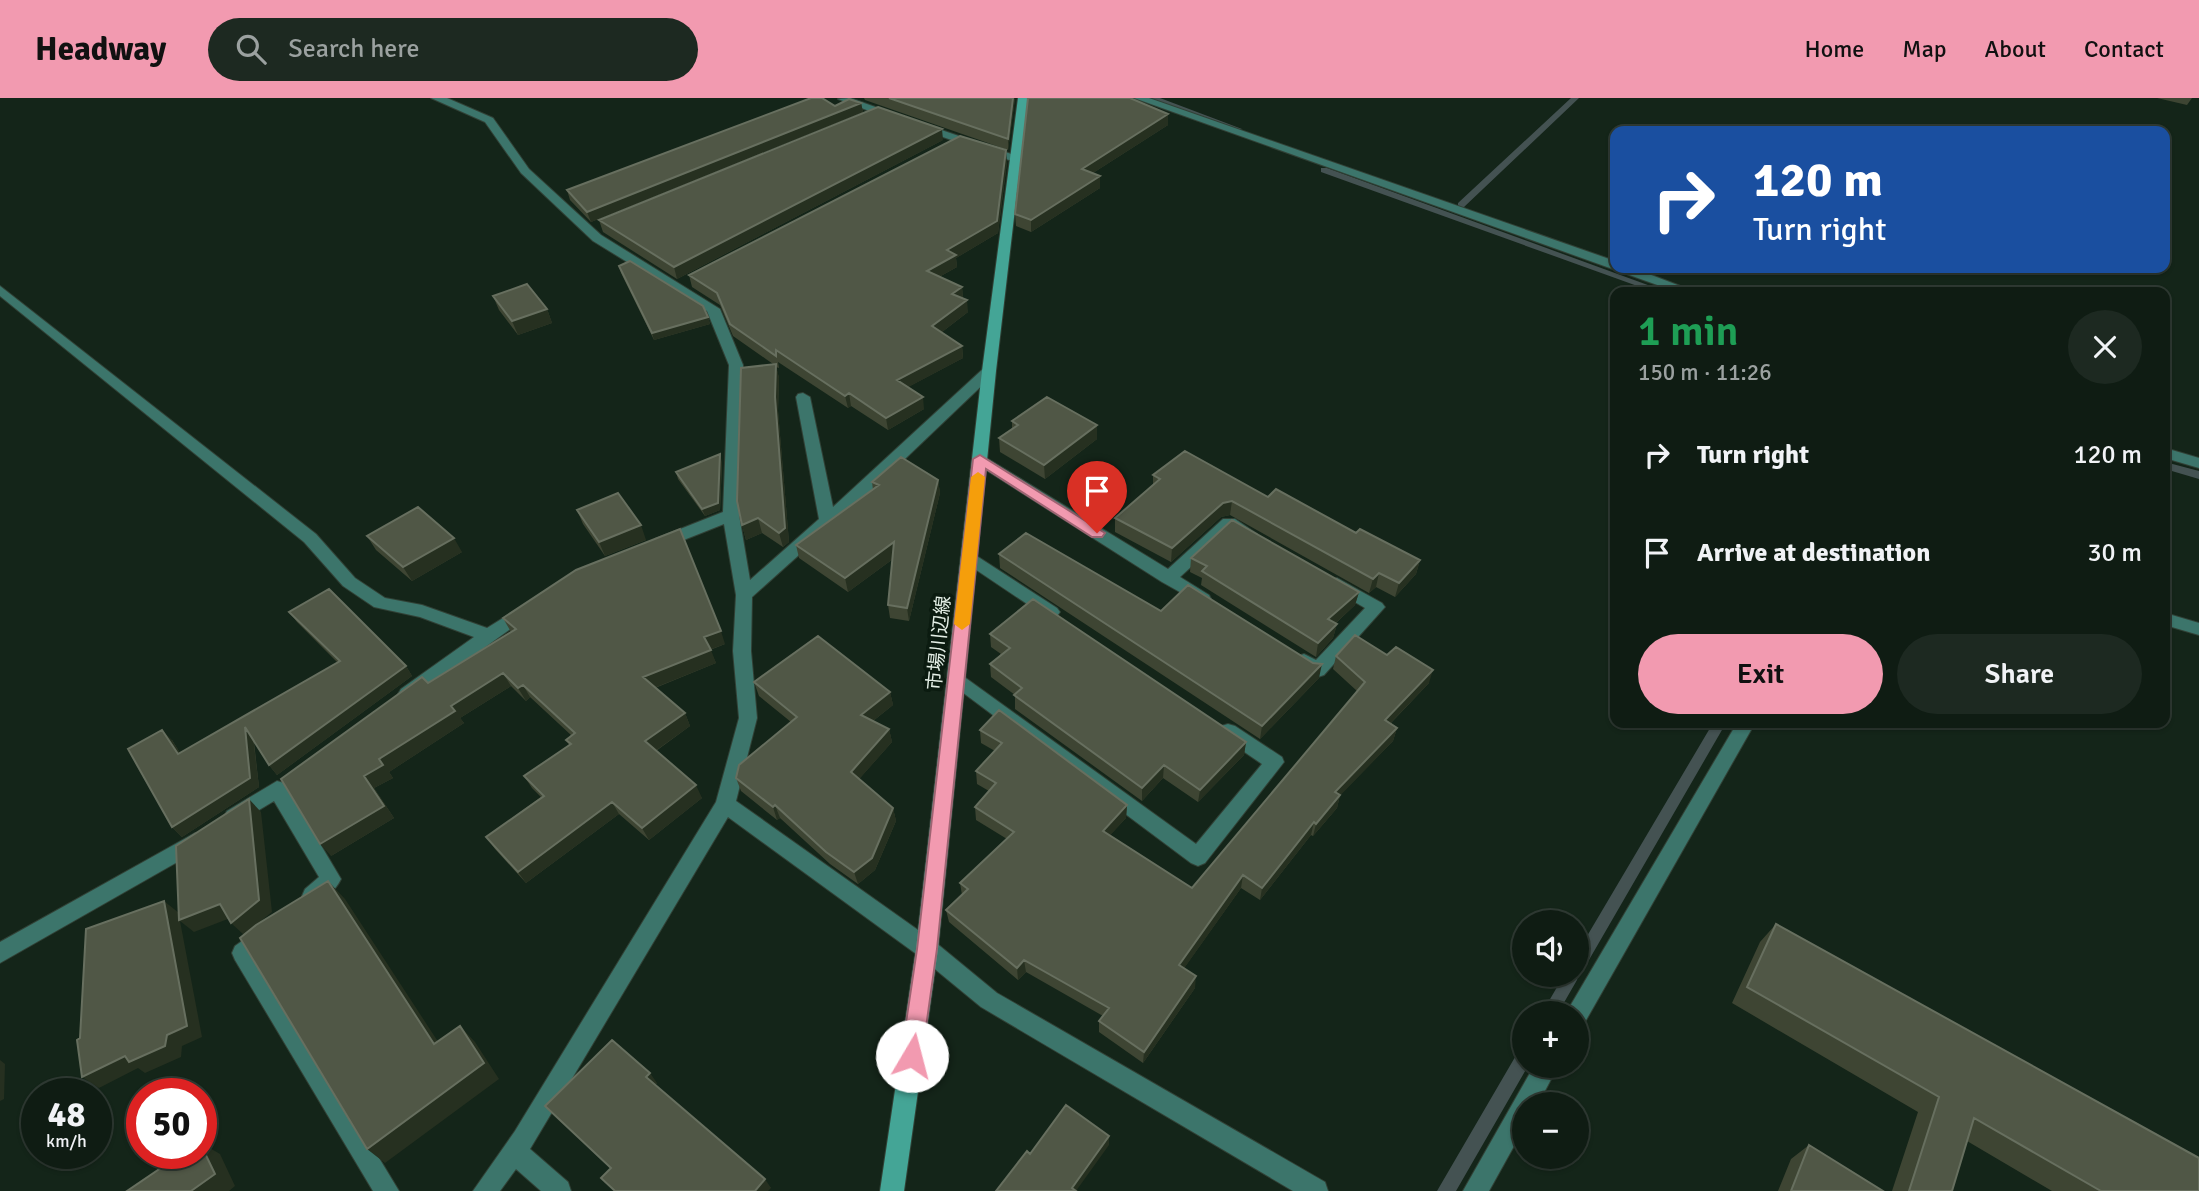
<!DOCTYPE html>
<meta charset="utf-8">
<style>
:root{--surface:#0f1c13;--page:#1d2921;--text:#f1f3f6;--muted:#9ba1a0;--line:#2f3a33;--accent:#f29ab0}
body{margin:0;font-family:Signika,"Noto Sans JP",sans-serif;background:var(--page);color:var(--text);height:100vh;display:flex;flex-direction:column;font-size:26px;white-space:nowrap}
*{box-sizing:border-box;margin:0}
p{font-size:23px;color:var(--muted)}
.icon{flex:none;width:38px;height:38px;fill:none;stroke:currentColor;stroke-width:2;stroke-linecap:round;stroke-linejoin:round}
.map{position:relative;flex:1;overflow:hidden}
.sheet{position:absolute;left:1610px;top:189px;width:560px;height:441px;display:flex;flex-direction:column;background:var(--surface);border-radius:14px;box-shadow:0 2px 5px #0004,0 0 0 2px var(--line)}
.sheet>*{flex:none}
.banner{position:absolute;left:1610px;top:28px;width:560px;height:147px;border-radius:14px;box-shadow:0 2px 5px #0004,0 0 0 2px var(--line);background:#1a4fa0;color:#fff;overflow:hidden}
.buttons{position:absolute;left:1512px;top:812px;display:grid;gap:14px}
.buttons a{display:grid;place-items:center;width:77px;height:77px;border-radius:50%;background:var(--surface);box-shadow:0 2px 5px #0004,0 0 0 2px var(--line);font-size:35px}
.speed{position:absolute;left:21px;top:980px;display:flex;gap:14px;font-size:35px;font-weight:700;text-align:center}
.speed>*{display:grid;place-content:center;width:91px;height:91px;border-radius:50%;background:var(--surface);box-shadow:0 2px 5px #0004,0 0 0 2px var(--line);line-height:1}
.speed small{font-size:18px;font-weight:400}
.speed .limit{border:10px solid #d22;background:#fff;color:#111}
.pin{position:absolute;display:grid;place-items:center;width:60px;height:60px;color:#fff;margin:-72px -30px;border-radius:50% 50% 50% 0;rotate:-45deg;box-shadow:0 0 7px #0007}
.pin .icon{rotate:45deg}
.me{position:absolute;width:77px;margin:-38px;rotate:8deg;stroke-linejoin:round;filter:drop-shadow(0 0 5px #0008)}
.turn{display:flex;align-items:center;gap:24px;height:147px;padding:0 28px;font-size:32px}
.turn .icon{width:91px;height:91px;stroke-width:2.5}
.turn b{display:block;font-size:49px;line-height:60px}
.round{display:grid;place-items:center;flex:none;width:74px;height:74px;border-radius:37px;background:var(--page)}
.overview{display:flex;align-items:center;justify-content:space-between;height:119px;padding:0 28px}
h1{font-size:42px;font-weight:600;line-height:52px;color:#1e9e55}
.cta{display:flex;gap:14px;margin-top:auto;padding:14px 28px}
.cta a{flex:1;height:80px;border-radius:42px;background:var(--accent);color:#111;font-size:28px;font-weight:600;line-height:80px;text-align:center}
.cta a+a{background:var(--page);color:var(--text)}
ul{padding:0;list-style:none}
li{display:flex;align-items:center;gap:21px;height:98px;padding:0 28px}
li div{flex:1}
li b{display:block;font-size:26px}
li em{font-style:normal}
header{display:flex;align-items:center;gap:42px;box-sizing:border-box;height:98px;padding:0 35px;background:var(--accent);color:#111}
header strong{font-size:33px}
nav{display:flex;gap:38px;margin-inline-start:auto;font-size:24px}
.search{width:490px;height:63px;background:var(--page);display:flex;align-items:center;gap:18px;box-sizing:border-box;padding:0 24px;border-radius:38px;color:var(--muted);font-size:26px}
.map>svg:first-child{display:block}
.lines{fill:none;stroke-linecap:round;stroke-linejoin:round}
.stream{fill:#445252;fill-rule:evenodd}
.minor-casing{stroke:#314136;stroke-width:2}
.secondary-casing{stroke:#314136;stroke-width:2}
.minor{fill:#3c756b;fill-rule:evenodd}
.secondary{fill:#44a596;fill-rule:evenodd}
.wall{fill:#3e4533}
.shaded-wall{fill:#263020}
.building{fill:#505746;stroke:#676f5f;stroke-width:2}
.route{fill:#f29ab0;stroke:#9d6472;stroke-width:2}
.slow{fill:#f59e0b}
.labels{text-anchor:middle;dominant-baseline:central;stroke-width:7;stroke-linejoin:round;paint-order:stroke}
.street-label{font-size:19px;fill:#e4efe6;stroke:#0b1b10}
</style>
<header>
<strong>Headway</strong>
<div class="search"><svg class="icon" aria-label="search" viewBox="0 0 24 24"><circle cx="10" cy="10" r="6"/><path d="M15 15l6 6"/></svg>Search here</div>
<nav><a>Home</a><a>Map</a><a>About</a><a>Contact</a></nav>
</header>
<div class="map">
<svg width="2199" height="1093" viewBox="0 0 2199 1093">
<rect width="100%" height="100%" fill="#142519"/>
<g class="lines">
<path class="stream" d="M 1149,0 L 1160,0 L 1242,31 L 1235,33 Z
M 1571,0 L 1579,0 L 1464,109 L 1458,109 L 1458,105 Z
M 1321,70 L 1327,70 L 1667,194 L 1654,194 L 1321,74 Z
M 2165,364 L 2199,373 L 2199,381 L 2165,371 Z
M 1713,625 L 1726,625 L 1582,874 L 1579,875 L 1577,882 L 1558,915 L 1542,915 L 1564,877 L 1577,877 L 1577,855 Z
M 1524,951 L 1524,968 L 1528,968 L 1456,1093 L 1437,1093 L 1518,954 Z"/>
<defs>
<path id="minor" d="M 431,0 L 447,0 L 493,20 L 529,71 L 601,137 L 720,211 L 743,267 L 739,417 L 750,482 L 819,421 L 796,299 L 798,296 L 803,295 L 810,299 L 833,409 L 984,270 L 994,270 L 994,276 L 886,379 L 752,499 L 751,553 L 757,620 L 736,703 L 935,844 L 997,895 L 1325,1084 L 1328,1093 L 1293,1093 L 981,909 L 919,858 L 728,719 L 530,1051 L 568,1084 L 571,1093 L 541,1093 L 516,1071 L 500,1093 L 473,1093 L 515,1033 L 716,704 L 739,620 L 733,553 L 736,497 L 724,426 L 661,451 L 653,445 L 655,441 L 723,414 L 729,267 L 707,213 L 593,143 L 521,75 L 485,24 Z
M 850,0 L 898,17 L 899,19 L 890,21 L 838,1 Z
M 1134,0 L 1149,0 L 1615,163 L 1615,170 L 1633,170 L 1696,194 L 1677,194 Z
M 921,25 L 1017,58 L 1019,60 L 1009,62 L 917,30 L 916,28 Z
M 0,188 L 316,436 L 355,480 L 385,500 L 422,507 L 487,530 L 524,507 L 530,509 L 533,513 L 530,517 L 413,601 L 401,601 L 398,596 L 401,591 L 474,539 L 420,519 L 374,509 L 343,488 L 304,444 L 0,198 Z
M 2165,350 L 2199,360 L 2199,370 L 2165,360 Z
M 980,356 L 1168,471 L 1223,421 L 1235,421 L 1257,436 L 1249,442 L 1230,433 L 1180,479 L 1209,497 L 1211,501 L 1203,507 L 1162,484 L 975,365 L 972,361 Z
M 969,453 L 1057,510 L 1060,514 L 1057,518 L 1045,518 L 963,463 L 961,459 L 963,455 Z
M 1337,480 L 1382,505 L 1385,509 L 1324,577 L 1318,579 L 1298,568 L 1295,563 L 1298,558 L 1304,556 L 1316,562 L 1365,510 L 1331,490 L 1329,486 L 1331,482 Z
M 2165,515 L 2199,525 L 2199,537 L 2165,527 Z
M 956,573 L 1196,746 L 1262,666 L 1221,638 L 1219,633 L 1221,628 L 1228,626 L 1235,628 L 1282,659 L 1284,664 L 1205,765 L 1198,768 L 1191,765 L 950,585 L 947,580 L 950,575 Z
M 1737,625 L 1755,625 L 1585,924 L 1577,927 L 1577,915 L 1567,915 L 1569,910 Z
M 277,683 L 284,685 L 341,781 C 336,792 323,803 312,807 L 305,805 L 302,798 L 305,791 L 319,779 L 274,703 L 234,727 L 227,725 L 224,719 L 227,713 Z
M 195,735 L 202,738 L 205,744 L 202,750 L 0,865 L 0,844 Z
M 263,828 L 270,831 L 274,838 L 270,845 L 256,857 L 399,1093 L 373,1093 L 235,862 L 232,855 L 235,848 Z
M 1534,968 L 1558,968 L 1538,1006 L 1524,1006 L 1524,1030 L 1489,1093 L 1463,1093 Z"/>
<path id="secondary" d="M 1018,0 L 1028,0 L 996,273 L 938,851 L 904,1093 L 880,1093 L 916,851 L 982,273 Z"/>
</defs>
<use href="#minor" class="minor-casing"/>
<use href="#secondary" class="secondary-casing"/>
<use href="#minor" class="minor"/>
<use href="#secondary" class="secondary"/>
</g>
<path class="wall" d="M 864,0 L 1015,0 L 1008,52 L 865,2 Z
M 2157,0 L 2192,0 L 2187,7 Z
M 1134,2 L 1168,16 L 1168,27 L 1093,75 L 1100,90 L 1031,134 L 1016,128 L 1015,116 Z
M 861,5 L 863,14 L 591,124 L 570,102 L 567,92 L 835,8 Z
M 943,42 L 677,181 L 603,134 L 599,122 Z
M 1007,64 L 998,135 L 956,160 L 957,169 L 939,179 L 962,189 L 963,201 L 968,214 L 942,234 L 962,248 L 963,260 L 908,289 L 924,311 L 888,332 L 851,308 L 848,310 L 778,264 L 779,270 L 776,269 L 779,280 L 778,313 L 789,444 L 783,449 L 762,435 L 746,442 L 742,427 L 773,266 L 733,238 L 720,207 L 692,189 L 689,177 Z
M 619,168 L 708,219 L 710,226 L 654,242 L 621,175 Z
M 493,198 L 547,211 L 552,225 L 518,237 L 499,212 Z
M 1012,323 L 1097,341 L 1045,381 L 1000,354 L 999,340 L 1012,331 Z
M 722,364 L 720,412 L 705,418 L 678,381 L 676,374 Z
M 1153,377 L 1268,399 L 1420,462 L 1416,476 L 1395,499 L 1376,489 L 1369,495 L 1230,417 L 1221,419 L 1171,464 L 1115,434 L 1115,420 L 1153,387 Z
M 938,382 L 940,395 L 909,523 L 890,520 L 888,507 L 893,461 L 848,494 L 799,460 L 796,447 L 873,392 L 872,384 Z
M 577,412 L 646,442 L 605,458 L 583,426 Z
M 367,438 L 462,454 L 412,483 L 376,452 Z
M 999,456 L 1161,513 L 1319,580 L 1260,641 L 1000,470 Z
M 1191,460 L 1359,494 L 1355,507 L 1336,525 L 1337,526 L 1333,540 L 1316,559 L 1201,487 L 1202,480 L 1190,474 Z
M 289,514 L 406,568 L 412,578 L 277,677 L 269,667 L 254,644 L 259,689 L 182,739 L 172,729 L 172,642 L 180,655 L 338,565 L 297,524 Z
M 503,520 L 725,546 L 710,552 L 716,565 L 655,590 L 685,615 L 690,628 L 656,653 L 702,700 L 649,742 L 619,716 L 526,785 L 495,751 L 486,739 L 541,699 L 532,690 L 524,678 L 569,647 L 566,642 L 572,638 L 530,599 L 526,603 L 511,588 L 460,620 L 464,625 L 389,674 L 393,680 L 374,690 L 394,720 L 331,758 L 428,585 L 511,534 Z
M 990,536 L 1246,644 L 1244,657 L 1198,704 L 1163,680 L 1142,703 L 1015,611 L 1015,597 L 991,579 L 990,566 L 1001,556 L 991,549 Z
M 1336,558 L 1429,585 L 1391,625 L 1397,630 L 1393,643 L 1340,697 L 1337,710 L 1313,738 L 1311,737 L 1260,802 L 1241,790 L 1184,870 L 1195,890 L 1143,965 L 1099,934 L 1099,923 L 1103,918 L 1026,874 L 1018,882 L 949,824 L 946,812 L 962,797 L 960,785 L 1007,741 L 976,722 L 975,709 L 989,693 L 977,686 L 976,673 L 995,653 L 981,645 L 980,632 L 1127,707 L 1126,720 L 1110,737 L 1192,790 L 1357,593 L 1333,571 Z
M 754,584 L 890,594 L 893,607 L 873,623 L 889,631 L 892,644 L 859,681 L 893,710 L 896,723 L 875,772 L 858,786 L 830,766 L 780,720 L 777,722 L 741,693 L 736,680 L 791,624 L 759,598 Z
M 1776,826 L 2199,1093 L 2052,1093 L 1967,1043 L 1952,1093 L 1892,1093 L 1918,1014 L 1732,905 L 1760,844 Z
M 657,985 L 655,987 L 771,1090 L 610,1070 L 545,1008 Z
M 1809,1047 L 1883,1093 L 1778,1093 L 1791,1061 Z"/>
<path class="shaded-wall" d="M 1013,0 L 1015,0 L 1008,52 L 1008,41 Z
M 861,5 L 863,14 L 591,124 L 587,114 Z
M 1168,16 L 1168,27 L 1082,82 L 1082,71 Z
M 942,31 L 943,42 L 677,181 L 674,169 Z
M 1006,52 L 1007,64 L 998,135 L 956,160 L 957,169 L 928,185 L 927,173 L 947,152 Z
M 1100,78 L 1100,90 L 1031,134 L 1031,122 Z
M 962,189 L 963,201 L 952,196 Z
M 967,202 L 968,214 L 934,240 L 932,228 Z
M 547,211 L 552,225 L 518,237 L 512,223 Z
M 708,219 L 710,226 L 654,242 L 652,235 Z
M 962,248 L 963,260 L 899,294 L 897,282 Z
M 776,266 L 779,280 L 778,313 L 789,444 L 783,449 L 779,435 L 775,299 Z
M 849,295 L 851,308 L 848,310 L 845,298 Z
M 923,299 L 924,311 L 888,332 L 886,320 Z
M 1097,327 L 1097,341 L 1045,381 L 1044,367 Z
M 720,356 L 722,364 L 720,412 L 705,418 L 702,411 Z
M 938,382 L 940,395 L 909,523 L 907,510 Z
M 1232,403 L 1230,417 L 1221,419 L 1171,464 L 1172,450 L 1223,405 Z
M 758,420 L 762,435 L 746,442 L 742,427 Z
M 641,427 L 646,442 L 605,458 L 599,444 Z
M 454,440 L 462,454 L 412,483 L 403,469 Z
M 894,444 L 897,458 L 848,494 L 845,480 Z
M 1420,462 L 1416,476 L 1395,499 L 1399,485 Z
M 1379,475 L 1376,489 L 1369,495 L 1373,481 Z
M 1359,494 L 1355,507 L 1325,535 L 1328,521 Z
M 1337,526 L 1333,540 L 1316,559 L 1318,545 Z
M 721,533 L 725,546 L 709,552 L 704,539 Z
M 711,552 L 716,565 L 649,592 L 643,579 Z
M 1322,566 L 1319,580 L 1260,641 L 1262,628 Z
M 406,568 L 412,578 L 277,677 L 269,667 Z
M 1433,572 L 1429,585 L 1381,635 L 1385,622 Z
M 503,575 L 511,588 L 460,620 L 464,625 L 389,674 L 393,680 L 374,690 L 394,720 L 331,758 L 320,746 L 364,678 L 379,661 L 451,608 Z
M 523,587 L 530,599 L 526,603 L 518,590 Z
M 890,594 L 893,607 L 864,630 L 861,617 Z
M 685,615 L 690,628 L 651,656 L 645,643 Z
M 245,629 L 253,639 L 259,689 L 182,739 L 172,729 Z
M 1397,630 L 1393,643 L 1331,707 L 1335,694 Z
M 889,631 L 892,644 L 854,687 L 851,674 Z
M 162,632 L 172,642 L 187,666 L 178,656 Z
M 1246,644 L 1244,657 L 1198,704 L 1200,692 Z
M 1164,667 L 1163,680 L 1142,703 L 1142,690 Z
M 696,687 L 702,700 L 649,742 L 642,730 Z
M 1340,697 L 1337,710 L 1313,738 L 1316,726 Z
M 249,701 L 261,714 L 272,814 L 244,837 L 231,825 Z
M 612,704 L 619,716 L 526,785 L 518,774 Z
M 775,707 L 780,720 L 777,722 L 773,709 Z
M 1127,707 L 1126,720 L 1103,745 L 1103,733 Z
M 893,710 L 896,723 L 875,772 L 858,786 L 854,774 Z
M 1314,724 L 1311,737 L 1260,802 L 1262,790 Z
M 1243,777 L 1241,790 L 1178,879 L 1179,867 Z
M 328,783 L 345,801 L 450,962 L 434,946 Z
M 164,803 L 179,815 L 220,806 L 233,819 L 194,834 L 180,823 L 202,939 L 182,948 L 181,959 L 145,975 L 138,970 L 99,990 L 82,979 L 125,958 Z
M 1024,862 L 1026,874 L 1018,882 L 1017,870 Z
M 1196,878 L 1195,890 L 1143,965 L 1144,954 Z
M 460,928 L 475,944 L 499,981 L 385,1065 L 367,1051 Z
M 0,962 L 5,966 L 4,1001 L 0,1003 Z
M 650,975 L 657,985 L 653,989 L 646,979 Z
M 1109,1038 L 1109,1047 L 1076,1093 L 1072,1090 Z
M 201,1045 L 220,1056 L 235,1088 L 229,1093 L 191,1093 Z
M 765,1081 L 771,1090 L 768,1093 L 755,1093 Z"/>
<path class="building" d="M 811,0 L 822,0 L 835,8 L 849,1 L 861,5 L 587,114 L 567,92 Z
M 889,0 L 1013,0 L 1008,41 Z
M 1028,0 L 1130,0 L 1168,16 L 1082,71 L 1100,78 L 1031,122 L 1015,116 Z
M 878,9 L 942,31 L 674,169 L 599,122 Z
M 960,38 L 1006,52 L 997,123 L 947,152 L 956,157 L 927,173 L 962,189 L 952,196 L 967,202 L 932,228 L 962,248 L 897,282 L 923,299 L 886,320 L 849,295 L 845,298 L 776,252 L 776,258 L 730,226 L 717,195 L 689,177 Z
M 630,163 L 703,208 L 708,219 L 652,235 L 619,168 Z
M 527,186 L 547,211 L 512,223 L 493,198 Z
M 776,266 L 775,299 L 785,430 L 779,435 L 758,420 L 742,427 L 737,403 L 741,270 Z
M 1047,299 L 1097,327 L 1044,367 L 999,340 L 1018,327 L 1012,323 Z
M 1185,353 L 1268,399 L 1276,391 L 1356,435 L 1360,431 L 1420,462 L 1399,485 L 1379,475 L 1373,481 L 1232,403 L 1223,405 L 1172,450 L 1115,420 L 1160,381 L 1153,377 Z
M 720,356 L 718,405 L 702,411 L 676,374 Z
M 901,359 L 938,382 L 907,510 L 888,507 L 894,444 L 845,480 L 796,447 L 879,387 L 872,384 Z
M 618,395 L 641,427 L 599,444 L 577,412 Z
M 418,409 L 454,440 L 403,469 L 367,438 Z
M 1232,422 L 1359,494 L 1328,521 L 1337,526 L 1318,545 L 1202,473 L 1207,468 L 1191,460 Z
M 680,431 L 721,533 L 704,539 L 711,552 L 643,579 L 685,615 L 645,643 L 696,687 L 642,730 L 612,704 L 518,774 L 486,739 L 544,698 L 524,678 L 571,646 L 566,642 L 575,635 L 523,587 L 518,590 L 503,575 L 451,608 L 455,613 L 379,661 L 383,667 L 364,678 L 384,708 L 320,746 L 281,681 L 422,579 L 428,585 L 516,531 L 503,520 L 576,472 Z
M 1026,435 L 1161,513 L 1188,487 L 1313,565 L 1322,566 L 1262,628 L 999,456 Z
M 329,491 L 406,568 L 269,667 L 245,629 L 250,680 L 172,729 L 128,651 L 162,632 L 178,656 L 340,563 L 289,514 Z
M 1033,501 L 1246,644 L 1200,692 L 1164,667 L 1142,690 L 1014,597 L 1022,590 L 990,566 L 1010,550 L 990,536 Z
M 1355,537 L 1387,557 L 1396,549 L 1433,572 L 1385,622 L 1397,630 L 1335,694 L 1340,697 L 1316,726 L 1314,724 L 1262,790 L 1243,777 L 1179,867 L 1196,878 L 1144,954 L 1099,923 L 1109,910 L 1024,862 L 1017,870 L 946,812 L 968,791 L 960,785 L 1014,734 L 975,709 L 996,685 L 976,673 L 1002,645 L 980,632 L 999,612 L 1127,707 L 1103,733 L 1192,790 L 1365,584 L 1336,558 Z
M 818,538 L 890,594 L 861,617 L 889,631 L 851,674 L 893,710 L 872,760 L 854,774 L 826,754 L 775,707 L 773,709 L 736,680 L 739,667 L 797,619 L 754,584 Z
M 249,701 L 259,802 L 231,825 L 220,806 L 179,822 L 176,748 Z
M 328,783 L 434,946 L 460,928 L 484,965 L 367,1051 L 240,840 L 256,827 Z
M 164,803 L 187,928 L 167,937 L 165,948 L 129,964 L 125,958 L 82,979 L 77,942 L 80,940 L 86,831 Z
M 1776,826 L 2199,1060 L 2199,1093 L 2101,1093 L 1974,1020 L 1952,1093 L 1909,1093 L 1939,999 L 1747,889 Z
M 612,942 L 650,975 L 646,979 L 765,1081 L 755,1093 L 615,1093 L 601,1080 L 611,1070 L 545,1008 Z
M 1066,1007 L 1109,1038 L 1072,1090 L 1076,1093 L 996,1093 L 1027,1053 L 1030,1056 Z
M 201,1047 L 215,1076 L 191,1093 L 127,1093 L 183,1055 L 201,1055 Z
M 1809,1047 L 1883,1093 L 1791,1093 Z"/>
<path class="route" d="M 980,357 L 1105,435 L 1102,439 L 1092,439 L 986,371 L 937,851 L 922,958 L 919,966 L 912,969 L 904,966 L 901,958 L 917,851 L 973,361 Z"/>
<path class="slow" d="M 978,374 L 985,379 L 970,526 L 962,532 L 954,526 L 971,379 Z"/>
<g class="labels">
<g class="street-label">
<text transform="translate(939 545) rotate(-84)">市場川辺線</text>
</g>
</g>
</svg>
<div class="buttons">
<a><svg class="icon" aria-label="sound" viewBox="0 0 24 24"><path d="M4 9h4l5-4v14l-5-4H4zM17 9q2 3 0 6"/></svg></a>
<a>+</a>
<a>−</a>
</div>
<div class="speed"><div>48<small>km/h</small></div><div class="limit">50</div></div>
<div class="pin" style="left:1097px;top:435px;background:#d93025"><svg class="icon" aria-label="arrive" viewBox="0 0 24 24"><path d="M6 21V4h12l-3 4 3 4H6"/></svg></div>
<svg class="me" style="left:912px;top:958px" viewBox="-20 -20 40 40"><circle r="19" fill="#fff"/><path d="M0-13L10 11 0 6-10 11z" fill="#f29ab0"/></svg>
<div class="banner">
<div class="turn"><svg class="icon" aria-label="right" viewBox="0 0 24 24"><path d="M7 20v-9h11M14 6l5 5-5 5"/></svg><div><b>120 m</b>Turn right</div></div>
</div>
<section class="sheet">
<div class="overview"><div><h1>1 min</h1><p>150 m · 11:26</p></div><a class="round"><svg class="icon" aria-label="close" viewBox="0 0 24 24"><path d="M6 6l12 12M18 6L6 18"/></svg></a></div>
<ul>
<li><svg class="icon" aria-label="right" viewBox="0 0 24 24"><path d="M7 20v-9h11M14 6l5 5-5 5"/></svg><div><b>Turn right</b></div><em>120 m</em></li>
<li><svg class="icon" aria-label="arrive" viewBox="0 0 24 24"><path d="M6 21V4h12l-3 4 3 4H6"/></svg><div><b>Arrive at destination</b></div><em>30 m</em></li>
</ul>
<div class="cta"><a>Exit</a><a>Share</a></div>
</section>
</div>
